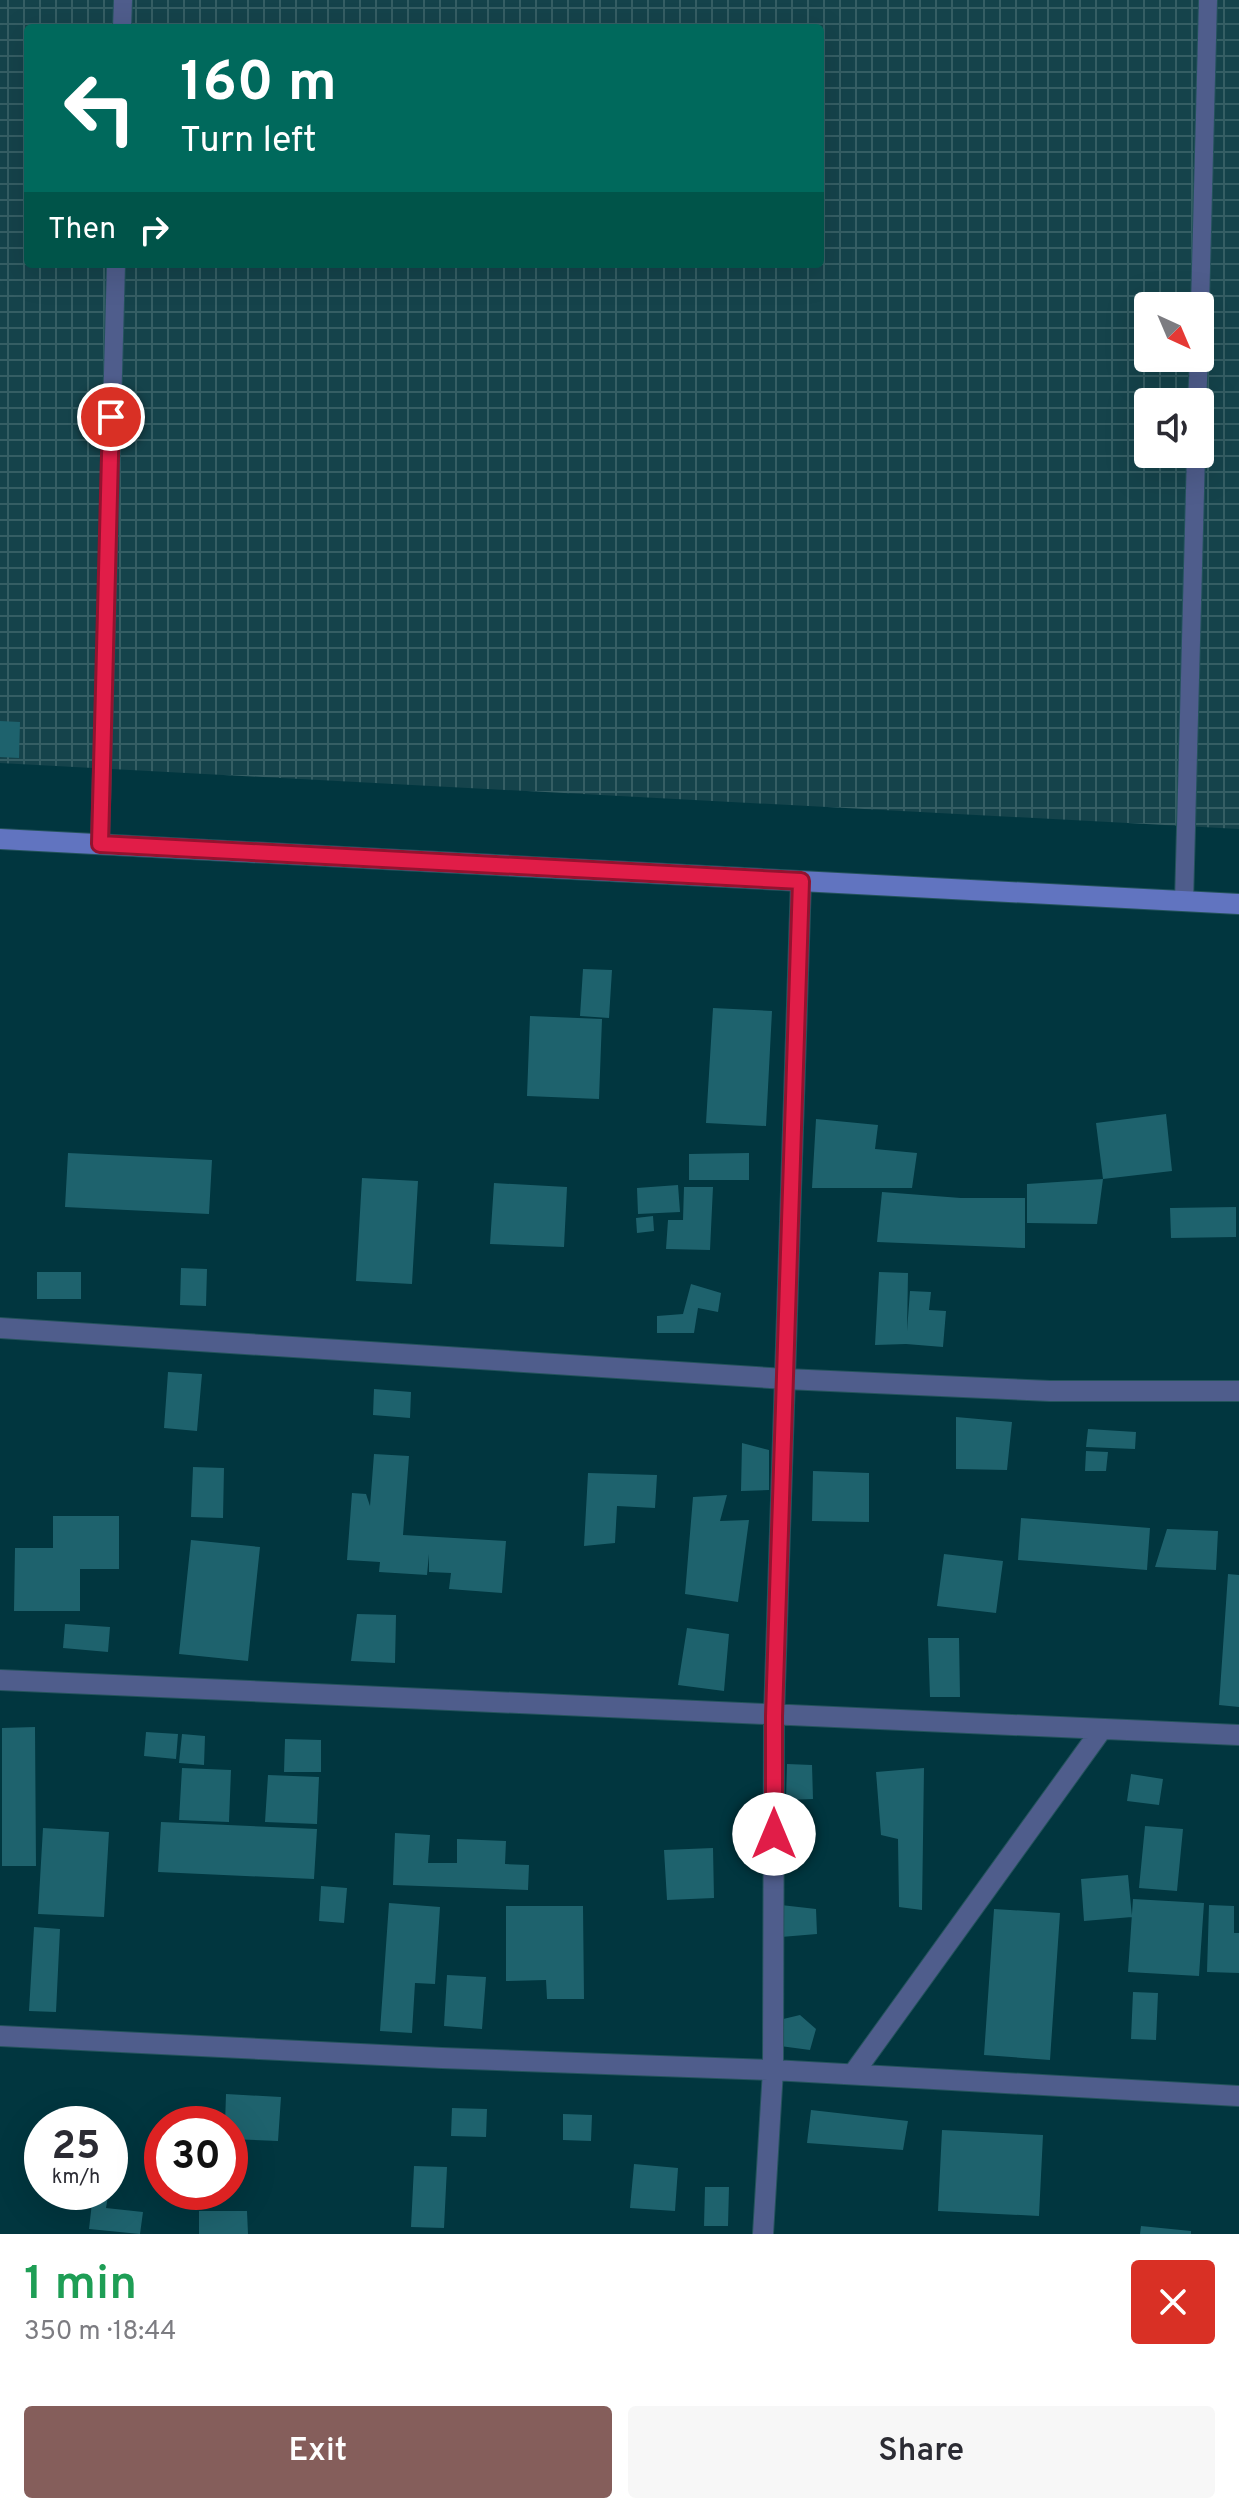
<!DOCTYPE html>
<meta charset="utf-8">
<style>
:root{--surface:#fff;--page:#f7f7f7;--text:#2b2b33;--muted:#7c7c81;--accent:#855e5b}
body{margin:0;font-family:Overpass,sans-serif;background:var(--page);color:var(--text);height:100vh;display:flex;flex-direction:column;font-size:30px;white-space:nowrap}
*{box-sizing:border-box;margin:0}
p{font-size:26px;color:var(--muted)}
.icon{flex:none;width:44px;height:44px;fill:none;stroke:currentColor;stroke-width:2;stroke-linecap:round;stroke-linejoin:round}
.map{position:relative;height:2234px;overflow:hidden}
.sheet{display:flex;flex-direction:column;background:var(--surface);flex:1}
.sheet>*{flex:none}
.banner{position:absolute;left:24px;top:24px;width:800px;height:244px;border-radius:8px;box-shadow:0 8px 32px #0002;background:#00695c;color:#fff;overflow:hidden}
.needle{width:52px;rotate:136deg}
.fabs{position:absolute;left:1134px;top:292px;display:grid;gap:16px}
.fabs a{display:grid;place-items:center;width:80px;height:80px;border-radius:8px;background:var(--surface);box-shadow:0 8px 32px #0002;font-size:40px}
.speed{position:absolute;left:24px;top:2106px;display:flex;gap:16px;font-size:40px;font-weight:700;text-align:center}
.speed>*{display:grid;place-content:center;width:104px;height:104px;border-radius:50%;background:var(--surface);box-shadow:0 8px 32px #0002;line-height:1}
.speed small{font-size:20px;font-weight:400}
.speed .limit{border:12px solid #d22;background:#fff;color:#111}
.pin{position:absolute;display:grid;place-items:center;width:68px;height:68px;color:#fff;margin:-34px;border:4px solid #fff;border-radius:50%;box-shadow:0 2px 8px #0007}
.me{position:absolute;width:88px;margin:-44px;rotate:0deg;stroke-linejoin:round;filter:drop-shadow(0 0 6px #0008)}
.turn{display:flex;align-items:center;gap:28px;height:168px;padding:0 24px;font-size:36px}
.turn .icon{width:104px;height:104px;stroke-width:2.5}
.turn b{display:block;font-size:56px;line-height:68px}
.then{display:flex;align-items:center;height:76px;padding:0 24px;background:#0003;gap:16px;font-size:30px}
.round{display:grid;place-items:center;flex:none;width:84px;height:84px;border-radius:8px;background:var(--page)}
.headline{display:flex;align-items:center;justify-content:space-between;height:136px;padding:0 24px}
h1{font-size:48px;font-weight:600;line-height:60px;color:#1e9e55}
.cta{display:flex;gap:16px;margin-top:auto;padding:16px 24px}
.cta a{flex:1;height:92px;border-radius:8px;background:var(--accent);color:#fff;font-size:32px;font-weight:600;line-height:92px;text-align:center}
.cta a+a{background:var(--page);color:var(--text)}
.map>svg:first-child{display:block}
.industrial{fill:url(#industrial-grid);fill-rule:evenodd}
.building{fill:#1e626d}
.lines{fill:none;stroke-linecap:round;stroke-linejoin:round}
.lane-casing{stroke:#24535c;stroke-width:20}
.street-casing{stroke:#24535c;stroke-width:22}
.secondary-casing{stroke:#24535c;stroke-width:22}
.lane{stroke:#4f5d8c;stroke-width:18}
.street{stroke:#4f5d8c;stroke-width:20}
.secondary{stroke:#6174c0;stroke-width:20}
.route-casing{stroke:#92132f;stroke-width:20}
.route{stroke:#e11d48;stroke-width:14}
</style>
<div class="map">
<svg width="1239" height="2234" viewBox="0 0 1239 2234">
<defs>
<pattern id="industrial-grid" width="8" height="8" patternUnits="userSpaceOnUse" patternTransform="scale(2)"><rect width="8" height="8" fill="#15434b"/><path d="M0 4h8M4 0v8" fill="none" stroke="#355e64"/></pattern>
</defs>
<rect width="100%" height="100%" fill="#01363f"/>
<path class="industrial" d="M 0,0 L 1239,0 L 1239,829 L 0,763 ZM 28,28 L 820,28 L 820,264 L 28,264 ZM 1148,306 L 1200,306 L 1200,358 L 1148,358 ZM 1148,402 L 1200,402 L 1200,454 L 1148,454 Z"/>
<path class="building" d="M 0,721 L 20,722 L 19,758 L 0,757 Z
M 583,969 L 612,970 L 609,1018 L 580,1016 Z
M 713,1008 L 772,1011 L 766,1126 L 706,1123 Z
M 530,1016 L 602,1019 L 599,1099 L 527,1096 Z
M 1166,1114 L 1172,1171 L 1103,1179 L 1096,1123 Z
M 816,1119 L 878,1125 L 875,1149 L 917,1153 L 912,1188 L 812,1188 Z
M 68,1153 L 212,1160 L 209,1214 L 65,1207 Z
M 749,1153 L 749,1180 L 689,1180 L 689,1154 Z
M 362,1178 L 418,1181 L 412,1284 L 356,1281 Z
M 1103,1179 L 1097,1224 L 1027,1223 L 1027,1184 Z
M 494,1183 L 567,1187 L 564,1247 L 490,1244 Z
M 678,1185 L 680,1212 L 638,1214 L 637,1188 Z
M 684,1187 L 713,1187 L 710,1250 L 666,1249 L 668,1220 L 683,1220 Z
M 882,1192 L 961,1198 L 1025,1198 L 1025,1248 L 877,1242 Z
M 1236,1207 L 1236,1237 L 1171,1238 L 1170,1208 Z
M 653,1216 L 654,1231 L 637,1233 L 636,1218 Z
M 181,1268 L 207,1269 L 206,1306 L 180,1305 Z
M 37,1272 L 81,1272 L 81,1299 L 37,1299 Z
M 879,1272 L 908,1273 L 907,1331 L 910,1291 L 931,1292 L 929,1310 L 946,1311 L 943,1347 L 906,1344 L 875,1345 Z
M 691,1284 L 721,1293 L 718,1312 L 698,1308 L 694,1333 L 657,1333 L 657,1316 L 683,1314 Z
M 168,1372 L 202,1374 L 197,1431 L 164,1428 Z
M 374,1389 L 411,1392 L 410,1418 L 373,1415 Z
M 956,1417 L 1012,1422 L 1007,1470 L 956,1469 Z
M 1088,1429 L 1136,1432 L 1135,1449 L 1086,1447 Z
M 742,1443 L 769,1450 L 769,1490 L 741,1491 Z
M 1086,1451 L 1108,1452 L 1106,1471 L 1085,1471 Z
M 374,1454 L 409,1456 L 403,1535 L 506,1541 L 502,1593 L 449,1589 L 451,1573 L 429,1572 L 429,1554 L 427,1575 L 379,1572 L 380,1562 L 347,1560 L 352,1493 L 366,1494 L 370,1506 Z
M 193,1467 L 224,1468 L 223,1518 L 191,1517 Z
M 813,1471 L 869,1473 L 869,1522 L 812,1521 Z
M 588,1473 L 657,1475 L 655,1508 L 617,1506 L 615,1543 L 584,1546 Z
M 727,1495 L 720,1521 L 749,1520 L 738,1602 L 685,1594 L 693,1497 Z
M 53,1516 L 119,1516 L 119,1569 L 80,1569 L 80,1611 L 14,1611 L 15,1548 L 53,1548 Z
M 1021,1518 L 1150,1528 L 1147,1570 L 1018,1560 Z
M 1167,1529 L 1218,1531 L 1216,1570 L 1155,1567 Z
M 191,1540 L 260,1547 L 248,1661 L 179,1654 Z
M 944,1554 L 1003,1561 L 996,1613 L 937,1606 Z
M 1228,1574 L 1239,1575 L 1239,1707 L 1219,1705 Z
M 357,1614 L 396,1615 L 395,1663 L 351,1661 Z
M 65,1624 L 110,1627 L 108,1652 L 63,1648 Z
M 687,1628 L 729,1634 L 724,1691 L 678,1685 Z
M 928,1638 L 959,1638 L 960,1697 L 930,1697 Z
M 35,1727 L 36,1866 L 2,1866 L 2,1728 Z
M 146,1732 L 178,1734 L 176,1759 L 144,1756 Z
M 182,1734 L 205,1736 L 204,1765 L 179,1763 Z
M 285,1739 L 321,1740 L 321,1772 L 284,1772 Z
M 787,1764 L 812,1765 L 813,1799 L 786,1800 Z
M 182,1768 L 231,1770 L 229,1822 L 179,1820 Z
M 924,1768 L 922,1910 L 899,1907 L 898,1839 L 881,1835 L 876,1772 Z
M 1131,1774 L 1163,1779 L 1159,1805 L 1127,1801 Z
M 268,1775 L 319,1777 L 317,1824 L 265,1822 Z
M 161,1822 L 317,1829 L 314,1879 L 158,1872 Z
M 1145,1826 L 1183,1829 L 1177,1891 L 1139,1888 Z
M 43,1828 L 109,1832 L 104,1917 L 38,1914 Z
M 395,1833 L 430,1835 L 428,1863 L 457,1863 L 457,1839 L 506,1841 L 505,1864 L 529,1865 L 528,1890 L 393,1885 Z
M 713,1848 L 714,1898 L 667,1900 L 664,1850 Z
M 1128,1875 L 1132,1917 L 1084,1921 L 1081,1879 Z
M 321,1886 L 347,1888 L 344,1923 L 319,1921 Z
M 1133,1899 L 1204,1903 L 1199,1976 L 1128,1972 Z
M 389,1903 L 440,1907 L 435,1984 L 415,1983 L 412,2033 L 380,2031 Z
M 781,1905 L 816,1909 L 817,1934 L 781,1937 Z
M 1209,1905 L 1234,1906 L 1234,1933 L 1239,1933 L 1239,1973 L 1207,1972 Z
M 506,1906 L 583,1906 L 584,1999 L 547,1999 L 546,1980 L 506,1981 Z
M 994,1909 L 1060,1913 L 1050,2060 L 984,2055 Z
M 34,1927 L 60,1929 L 56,2012 L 29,2011 Z
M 447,1975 L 486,1977 L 482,2029 L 444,2026 Z
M 1133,1992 L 1158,1993 L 1156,2040 L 1131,2039 Z
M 800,2015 L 816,2029 L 810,2050 L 780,2046 L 779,2020 Z
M 226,2094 L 281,2097 L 278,2141 L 230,2139 L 230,2124 L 225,2124 Z
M 452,2108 L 487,2109 L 486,2137 L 451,2136 Z
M 811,2110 L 908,2121 L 903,2150 L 807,2143 Z
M 563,2114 L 592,2115 L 591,2141 L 563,2140 Z
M 942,2130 L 1043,2135 L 1039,2216 L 938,2211 Z
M 634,2164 L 678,2168 L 675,2211 L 630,2208 Z
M 414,2166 L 447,2167 L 444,2228 L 411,2227 Z
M 705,2187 L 729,2187 L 728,2226 L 704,2226 Z
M 93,2194 L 108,2196 L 106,2208 L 143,2212 L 140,2234 L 89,2229 Z
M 199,2211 L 247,2211 L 248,2234 L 199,2234 Z
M 1141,2226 L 1191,2231 L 1191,2234 L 1140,2234 Z"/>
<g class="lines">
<defs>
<path id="lane" d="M 122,28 L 123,0
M 1200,306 L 1208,0
M 1197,402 L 1199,358
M 100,844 L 116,264
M 1184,902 L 1196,454"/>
<path id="street" d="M 0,1328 L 786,1379 L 1050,1391 L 1239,1391
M 0,1680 L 1239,1735
M 0,2036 L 442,2058 L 773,2070 L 1239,2096
M 853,2074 L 1102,1729
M 763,2234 L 773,2070 L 774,1716 L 801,881"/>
<path id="secondary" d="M 0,839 L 1239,904"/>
</defs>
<use href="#lane" class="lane-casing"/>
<use href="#street" class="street-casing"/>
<use href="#secondary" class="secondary-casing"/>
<use href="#lane" class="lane"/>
<use href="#street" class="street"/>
<use href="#secondary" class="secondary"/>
</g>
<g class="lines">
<defs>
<path id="route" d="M 111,417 L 100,844 L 801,881 L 774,1716 L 774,1834"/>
</defs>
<use href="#route" class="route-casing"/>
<use href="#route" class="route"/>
</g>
</svg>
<div class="fabs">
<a><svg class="needle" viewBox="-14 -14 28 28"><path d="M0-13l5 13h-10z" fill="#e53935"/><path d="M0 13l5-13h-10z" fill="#7c7c81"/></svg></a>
<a><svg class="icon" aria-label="sound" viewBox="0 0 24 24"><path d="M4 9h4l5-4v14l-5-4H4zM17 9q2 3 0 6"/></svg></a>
</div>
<div class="speed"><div>25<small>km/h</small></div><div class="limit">30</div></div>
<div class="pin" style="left:111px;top:417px;background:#d93025"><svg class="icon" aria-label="arrive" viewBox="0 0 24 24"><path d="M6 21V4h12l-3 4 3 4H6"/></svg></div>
<svg class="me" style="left:774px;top:1834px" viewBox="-20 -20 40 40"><circle r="19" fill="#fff"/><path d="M0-13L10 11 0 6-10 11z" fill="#e11d48"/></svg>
<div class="banner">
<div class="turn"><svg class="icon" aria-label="left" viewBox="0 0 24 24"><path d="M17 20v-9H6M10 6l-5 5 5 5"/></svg><div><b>160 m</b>Turn left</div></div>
<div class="then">Then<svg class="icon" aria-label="right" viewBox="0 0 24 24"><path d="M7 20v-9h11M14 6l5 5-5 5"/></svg></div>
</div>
</div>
<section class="sheet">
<div class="headline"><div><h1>1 min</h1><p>350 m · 18:44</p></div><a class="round" style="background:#d93025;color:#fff"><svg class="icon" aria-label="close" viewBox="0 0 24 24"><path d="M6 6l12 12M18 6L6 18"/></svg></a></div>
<div class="cta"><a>Exit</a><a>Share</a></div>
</section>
